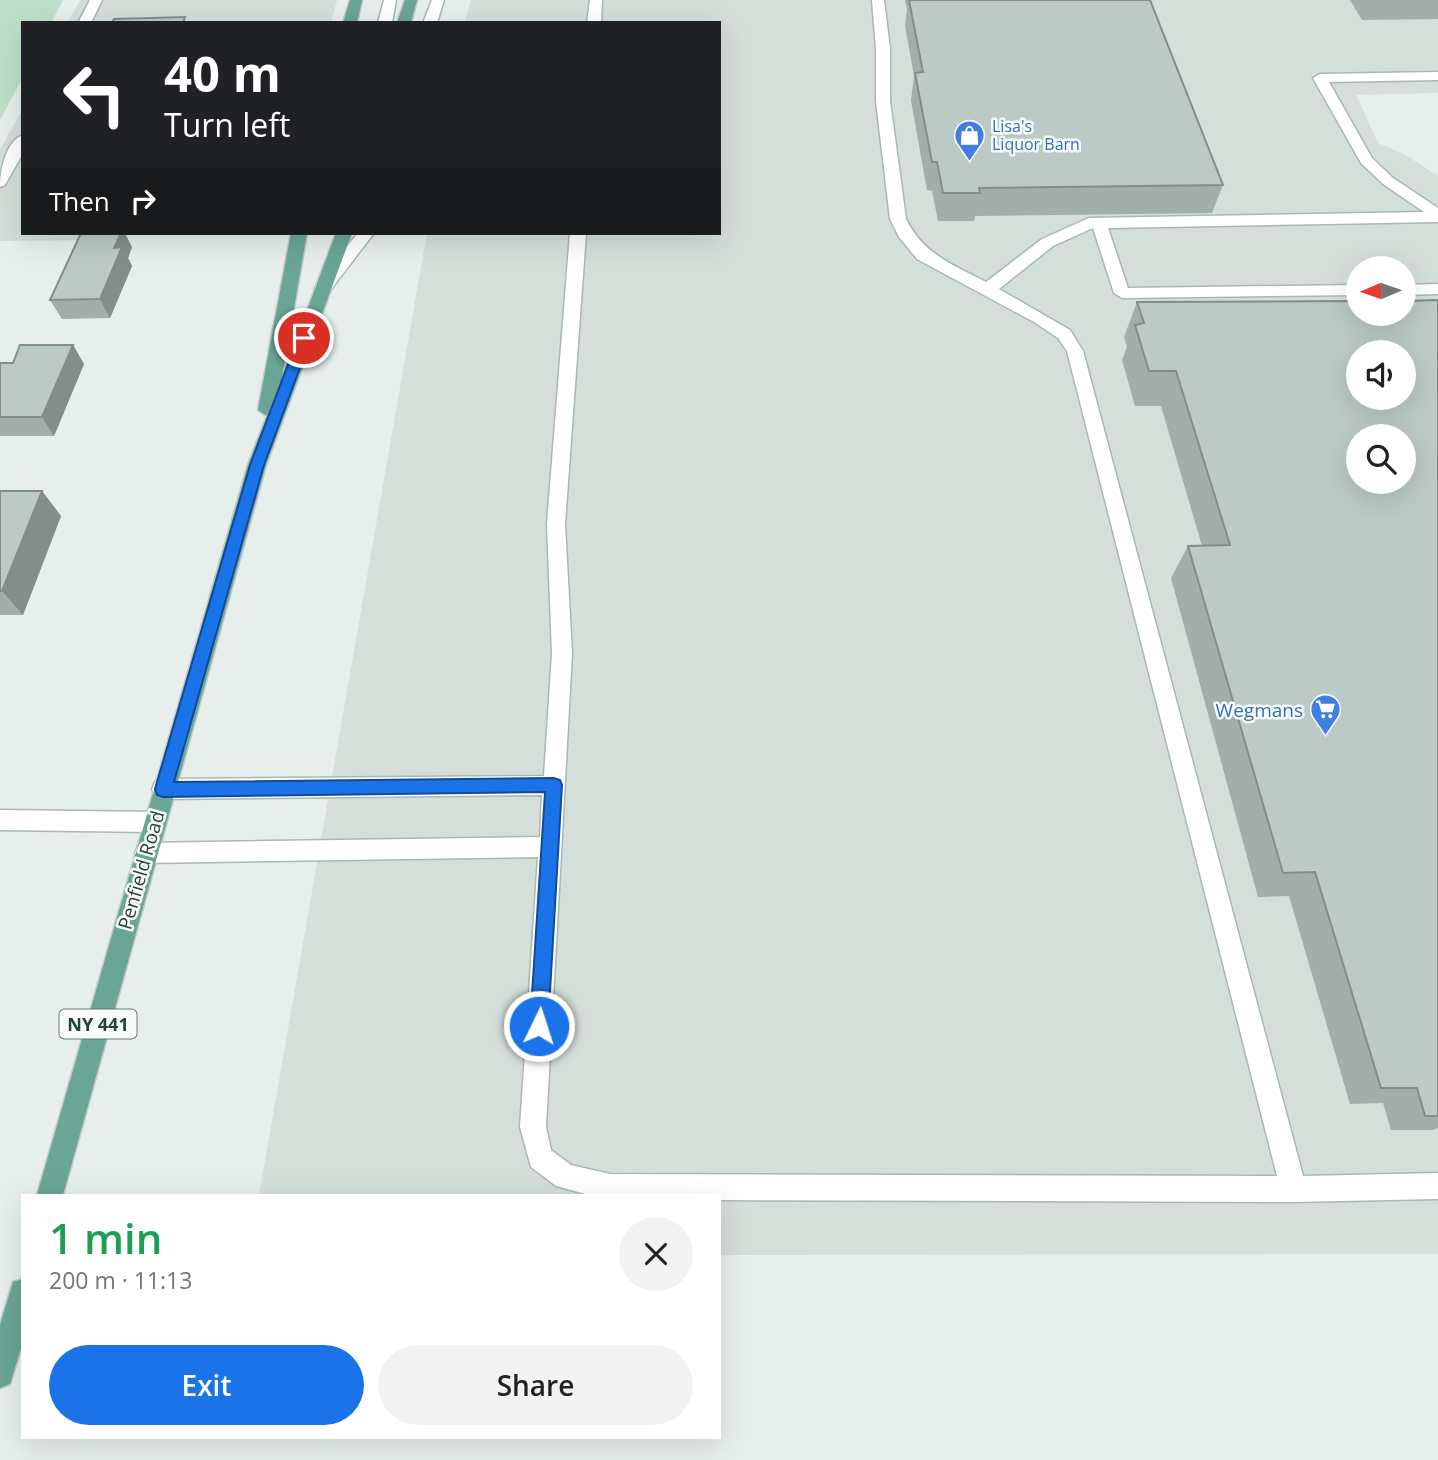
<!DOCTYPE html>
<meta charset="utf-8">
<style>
:root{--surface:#fff;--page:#f2f2f2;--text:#202124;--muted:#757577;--accent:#1a73e8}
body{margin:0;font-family:"Open Sans",sans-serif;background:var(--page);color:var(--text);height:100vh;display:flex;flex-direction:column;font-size:26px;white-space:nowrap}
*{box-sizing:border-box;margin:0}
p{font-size:23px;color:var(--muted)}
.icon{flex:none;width:38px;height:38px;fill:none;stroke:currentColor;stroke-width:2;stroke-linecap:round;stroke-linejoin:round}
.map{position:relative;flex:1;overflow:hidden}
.panel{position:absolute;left:21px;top:1194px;width:700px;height:245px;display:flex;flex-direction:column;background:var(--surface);border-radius:0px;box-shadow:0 7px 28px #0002}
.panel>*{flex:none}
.guide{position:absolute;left:21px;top:21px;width:700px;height:214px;border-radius:0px;box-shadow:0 7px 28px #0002;background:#202124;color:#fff;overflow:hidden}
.needle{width:46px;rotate:268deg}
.fabs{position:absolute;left:1346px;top:256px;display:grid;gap:14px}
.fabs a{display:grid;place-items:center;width:70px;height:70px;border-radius:50%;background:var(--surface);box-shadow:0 7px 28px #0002;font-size:35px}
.pin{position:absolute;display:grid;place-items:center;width:60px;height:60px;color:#fff;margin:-30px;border:4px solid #fff;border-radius:50%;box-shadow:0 2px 7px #0007}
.me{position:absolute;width:77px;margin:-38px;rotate:4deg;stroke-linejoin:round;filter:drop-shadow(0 0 5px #0008)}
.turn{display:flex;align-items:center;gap:24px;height:147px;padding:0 28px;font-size:32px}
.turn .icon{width:91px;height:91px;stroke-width:2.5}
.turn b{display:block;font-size:49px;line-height:60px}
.then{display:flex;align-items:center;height:66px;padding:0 28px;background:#0003;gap:14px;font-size:26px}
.round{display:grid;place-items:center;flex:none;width:74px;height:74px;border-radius:37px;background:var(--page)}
.head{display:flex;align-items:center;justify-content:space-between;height:119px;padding:0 28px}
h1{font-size:42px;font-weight:600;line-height:52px;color:#1e9e55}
.cta{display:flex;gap:14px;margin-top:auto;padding:14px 28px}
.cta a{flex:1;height:80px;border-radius:42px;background:var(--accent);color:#fff;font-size:28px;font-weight:600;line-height:80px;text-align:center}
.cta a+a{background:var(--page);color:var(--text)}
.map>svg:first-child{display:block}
.built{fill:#d4dfda;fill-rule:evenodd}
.green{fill:#bfe0c8}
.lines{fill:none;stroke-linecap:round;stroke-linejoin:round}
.minor-casing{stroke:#a8b8b2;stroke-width:3}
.major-casing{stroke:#c2cac8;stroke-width:3}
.minor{fill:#fff;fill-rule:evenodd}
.major{fill:#6aa596;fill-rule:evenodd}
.wall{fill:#a1aea9}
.shaded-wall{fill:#838d89}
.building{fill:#bbcac4;stroke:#838d89;stroke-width:2;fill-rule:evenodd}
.route{fill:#1a73e8;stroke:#114b97;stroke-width:2}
.labels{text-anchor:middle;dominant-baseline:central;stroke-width:5;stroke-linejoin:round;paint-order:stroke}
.far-shop-label{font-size:16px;fill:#366cbe;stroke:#f7fbf9;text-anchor:start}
.shield{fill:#f7fbf9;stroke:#637a73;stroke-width:2}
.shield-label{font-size:18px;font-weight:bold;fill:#24423a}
.shop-label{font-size:19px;fill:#366cbe;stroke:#f7fbf9;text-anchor:end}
.street-label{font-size:19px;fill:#24423a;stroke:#f7fbf9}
</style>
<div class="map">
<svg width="1438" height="1460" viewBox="0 0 1438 1460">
<rect width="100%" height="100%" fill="#e6efeb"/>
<path class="built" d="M 80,0 L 337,0 L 331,23 L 68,23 Z
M 471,0 L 1438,0 L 1438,93 L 1356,95 L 1378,143 L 1404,154 L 1438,176 L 1438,1254 L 719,1255 L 719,1195 L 259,1195 L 427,233 L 719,233 L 719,23 L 464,23 ZM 1358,268 L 1404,268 L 1404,313 L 1358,313 ZM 1358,352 L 1404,352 L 1404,397 L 1358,397 ZM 1358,436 L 1404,436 L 1404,481 L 1358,481 Z
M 23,108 L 23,233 L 117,233 L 110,240 L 0,241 L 0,150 Z"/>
<path class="green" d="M 0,0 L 63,0 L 51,23 L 23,23 L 23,77 L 0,120 Z"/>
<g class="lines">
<defs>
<path id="minor" d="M 90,0 L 102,0 L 91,23 L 78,23 Z
M 384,0 L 396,0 L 392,23 L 378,23 Z
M 432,0 L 444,0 L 437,23 L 423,23 Z
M 590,0 L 602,0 L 601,23 L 587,23 Z
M 872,0 L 884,0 L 890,49 L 890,101 L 906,219 C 924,255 952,264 986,282 L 1042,239 L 1089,218 L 1424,212 L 1383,184 L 1361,163 L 1313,78 L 1320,74 L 1438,72 L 1438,80 L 1329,82 L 1372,158 L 1393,178 L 1438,208 L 1438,222 L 1108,228 L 1128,288 L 1358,285 L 1358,295 L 1122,298 L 1114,293 L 1093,228 L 1053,246 L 999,289 L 1070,330 L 1083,351 L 1303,1176 L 1438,1173 L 1438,1199 L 1293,1202 L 719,1200 L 719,1195 L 589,1195 L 556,1186 L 531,1167 L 520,1127 L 538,857 L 146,863 L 138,860 L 135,853 L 138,846 L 146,843 L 540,837 L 542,795 L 163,799 L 155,796 L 152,789 L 155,782 L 163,779 L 544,776 L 552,653 L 547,524 L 570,233 L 586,233 L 565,524 L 572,653 L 546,1127 L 551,1150 L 571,1165 L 610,1174 L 1277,1176 L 1067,351 L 1058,338 L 1034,322 L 917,259 L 899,237 L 890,219 L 876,101 L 876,49 Z
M 23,135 L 23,153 L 5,185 L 0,187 C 0,170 6,141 23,135 Z
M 358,233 L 374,233 L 329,292 L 317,292 L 315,288 L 317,284 Z
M 1438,284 L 1438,294 L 1404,295 L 1404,285 Z
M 0,810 L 155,812 L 163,815 L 166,822 L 163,829 L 155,832 L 0,830 Z"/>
<path id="major" d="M 350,0 L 362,0 L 357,23 L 343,23 Z
M 405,0 L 417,0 L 411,23 L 397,23 Z
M 291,233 L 307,233 L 282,377 L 336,233 L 352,233 L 266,465 L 63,1195 L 37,1195 L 248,465 L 267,416 L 258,410 Z
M 23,1279 L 23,1342 L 10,1384 L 0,1388 L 0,1325 L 13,1282 Z"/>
</defs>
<use href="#minor" class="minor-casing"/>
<use href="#major" class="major-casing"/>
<use href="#minor" class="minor"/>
<use href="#major" class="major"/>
</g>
<path class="wall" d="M 905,0 L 1150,0 L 1223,185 L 1212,213 L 975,216 L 974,221 L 938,221 L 932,191 L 927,190 L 911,101 L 914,76 L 905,26 L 907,9 Z
M 1350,0 L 1438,0 L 1438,19 L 1362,20 Z
M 132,247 L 128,258 L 132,266 L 110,318 L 62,319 L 50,300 Z
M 1438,300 L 1438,1128 L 1433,1130 L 1391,1130 L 1383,1103 L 1350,1104 L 1289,896 L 1258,897 L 1171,578 L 1188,546 L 1202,546 L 1161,406 L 1135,406 L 1122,360 L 1127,347 L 1124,337 L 1137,302 Z
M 73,345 L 84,364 L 54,436 L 0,436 L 0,363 L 13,363 Z
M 0,491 L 42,491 L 61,516 L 23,615 L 0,615 Z"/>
<path class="shaded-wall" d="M 121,233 L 125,233 L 132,247 L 128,258 L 132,266 L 110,318 L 100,299 L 114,248 Z
M 73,345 L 84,364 L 54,436 L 42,417 Z
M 42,491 L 61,516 L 23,615 L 2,591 Z"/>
<path class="building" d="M 909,0 L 1150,0 L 1223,185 L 979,188 L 980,193 L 943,193 L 937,162 L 932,162 L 915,73 L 923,72 Z
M 185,17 L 183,23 L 112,23 L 114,19 Z
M 81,233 L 121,233 L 114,248 L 122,247 L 100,299 L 50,300 Z
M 1438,300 L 1438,1116 L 1425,1116 L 1417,1088 L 1381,1088 L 1315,872 L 1283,873 L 1188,546 L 1230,545 L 1176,371 L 1149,371 L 1135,325 L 1144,323 L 1137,302 L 1358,301 L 1358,313 L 1404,313 L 1404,301 ZM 1358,352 L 1404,352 L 1404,397 L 1358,397 ZM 1358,436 L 1404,436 L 1404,481 L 1358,481 Z
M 20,345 L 73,345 L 42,417 L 0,417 L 0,363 L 13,363 Z
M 0,491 L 42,491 L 2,591 L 0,591 Z"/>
<path class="route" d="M 304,334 L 311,338 L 264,465 L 174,782 L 554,778 L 560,780 L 562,785 L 548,1026 L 546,1032 L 539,1035 L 533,1032 L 530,1026 L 545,792 L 163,797 L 157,795 L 155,789 L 250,465 L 298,338 Z"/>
<defs>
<symbol id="shop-pin" viewBox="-11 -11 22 30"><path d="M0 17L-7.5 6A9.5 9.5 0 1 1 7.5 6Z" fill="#3f7fe0" stroke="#f7fbf9"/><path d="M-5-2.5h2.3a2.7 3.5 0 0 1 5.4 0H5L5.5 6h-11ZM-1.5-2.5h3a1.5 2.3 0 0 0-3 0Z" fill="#fff"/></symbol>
<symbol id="supermarket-pin" viewBox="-11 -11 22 30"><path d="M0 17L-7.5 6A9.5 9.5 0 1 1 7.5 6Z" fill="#3f7fe0" stroke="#f7fbf9"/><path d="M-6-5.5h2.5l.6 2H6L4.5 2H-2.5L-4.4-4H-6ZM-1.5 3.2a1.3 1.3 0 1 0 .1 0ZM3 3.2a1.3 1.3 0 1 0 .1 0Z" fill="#fff"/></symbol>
</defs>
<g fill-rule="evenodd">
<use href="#shop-pin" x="952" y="118" width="35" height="47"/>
<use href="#supermarket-pin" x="1308" y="692" width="35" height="47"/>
</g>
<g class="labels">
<g class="far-shop-label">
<text x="992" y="126">Lisa's<tspan x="992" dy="18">Liquor Barn</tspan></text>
</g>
<rect class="shield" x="59.5" y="1009.5" width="77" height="29" rx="5"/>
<g class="shield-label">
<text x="98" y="1024">NY 441</text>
</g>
<g class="shop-label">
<text x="1303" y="710">Wegmans</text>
</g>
<g class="street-label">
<text transform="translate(141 870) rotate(-74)">Penfield Road</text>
</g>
</g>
</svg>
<div class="fabs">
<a><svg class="needle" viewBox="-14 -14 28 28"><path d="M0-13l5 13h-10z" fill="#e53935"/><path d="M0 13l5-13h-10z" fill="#757577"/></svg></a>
<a><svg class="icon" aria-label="sound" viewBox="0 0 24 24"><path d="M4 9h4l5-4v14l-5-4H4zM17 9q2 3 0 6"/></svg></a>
<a><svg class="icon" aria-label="search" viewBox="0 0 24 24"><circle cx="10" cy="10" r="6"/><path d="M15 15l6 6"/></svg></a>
</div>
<div class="pin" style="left:304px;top:338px;background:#d93025"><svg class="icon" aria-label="arrive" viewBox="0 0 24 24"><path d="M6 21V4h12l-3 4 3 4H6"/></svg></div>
<svg class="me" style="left:539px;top:1026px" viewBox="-20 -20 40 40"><circle r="17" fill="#1a73e8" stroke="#fff" stroke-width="3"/><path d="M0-11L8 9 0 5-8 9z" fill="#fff"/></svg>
<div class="guide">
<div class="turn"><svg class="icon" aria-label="left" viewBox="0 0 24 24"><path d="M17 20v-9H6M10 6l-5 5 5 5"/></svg><div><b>40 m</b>Turn left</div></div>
<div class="then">Then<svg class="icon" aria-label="right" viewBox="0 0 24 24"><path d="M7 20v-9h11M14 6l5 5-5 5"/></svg></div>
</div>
<section class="panel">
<div class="head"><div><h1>1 min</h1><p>200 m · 11:13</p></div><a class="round"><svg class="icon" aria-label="close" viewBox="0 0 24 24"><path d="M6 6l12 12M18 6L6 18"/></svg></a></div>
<div class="cta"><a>Exit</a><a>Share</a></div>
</section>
</div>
